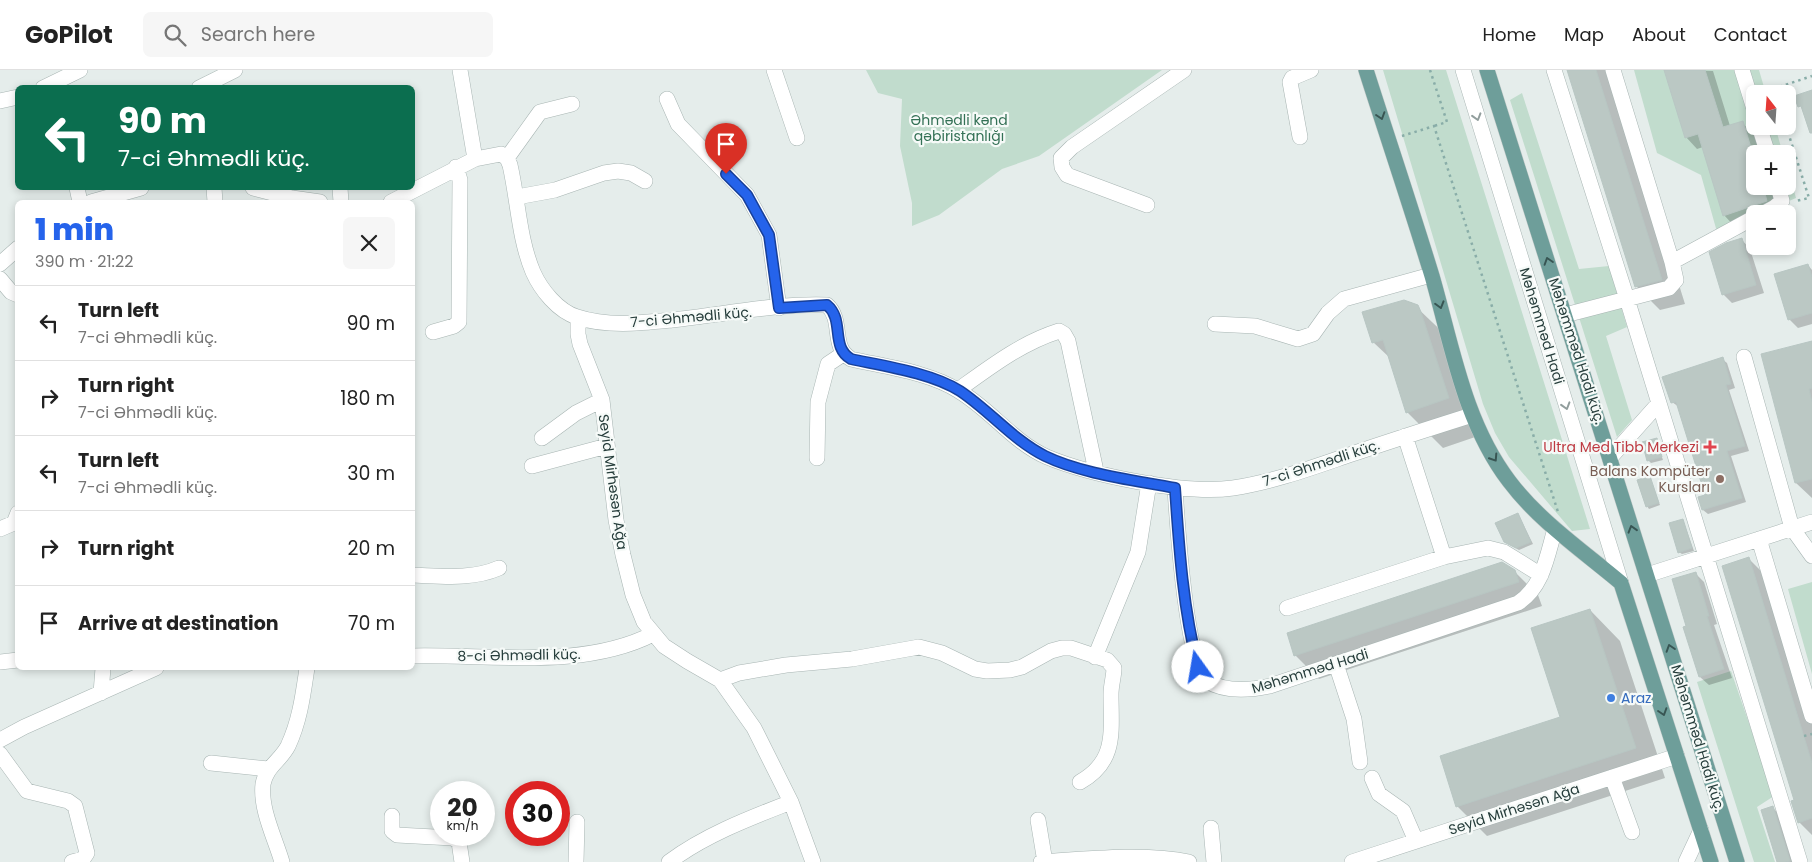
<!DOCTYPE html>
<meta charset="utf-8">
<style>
:root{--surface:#fff;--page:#f6f6f6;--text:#222;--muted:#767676;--line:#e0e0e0;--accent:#2563eb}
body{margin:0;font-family:Poppins,sans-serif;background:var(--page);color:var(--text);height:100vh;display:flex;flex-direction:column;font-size:19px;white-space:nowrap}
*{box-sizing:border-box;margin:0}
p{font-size:16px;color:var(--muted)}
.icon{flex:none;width:28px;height:28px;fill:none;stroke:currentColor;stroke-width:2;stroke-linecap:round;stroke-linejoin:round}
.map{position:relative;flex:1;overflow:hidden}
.sheet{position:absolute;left:15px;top:130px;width:400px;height:470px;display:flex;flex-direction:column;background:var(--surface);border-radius:8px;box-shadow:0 2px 8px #0003}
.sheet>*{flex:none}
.top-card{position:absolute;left:15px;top:15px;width:400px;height:105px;border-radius:8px;box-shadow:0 2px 8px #0003;background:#0b6e4f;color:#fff;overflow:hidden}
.needle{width:32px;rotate:343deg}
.buttons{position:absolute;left:1746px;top:15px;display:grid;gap:10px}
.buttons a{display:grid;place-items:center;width:50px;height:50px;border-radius:8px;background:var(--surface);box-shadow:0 2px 8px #0003;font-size:25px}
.speed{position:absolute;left:430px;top:711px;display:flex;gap:10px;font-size:25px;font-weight:700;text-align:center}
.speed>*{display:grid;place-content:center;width:65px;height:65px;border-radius:50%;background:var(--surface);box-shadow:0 2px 8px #0003;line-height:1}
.speed small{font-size:12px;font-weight:400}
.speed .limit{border:8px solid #d22;background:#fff;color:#111}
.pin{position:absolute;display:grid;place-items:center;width:42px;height:42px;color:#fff;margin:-51px -21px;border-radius:50% 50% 50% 0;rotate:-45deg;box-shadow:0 0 5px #0007}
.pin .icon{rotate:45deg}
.me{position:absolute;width:55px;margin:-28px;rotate:347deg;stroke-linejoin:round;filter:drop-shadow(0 0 4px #0008)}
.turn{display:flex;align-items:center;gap:18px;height:105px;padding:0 20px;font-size:22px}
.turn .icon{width:65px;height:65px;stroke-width:2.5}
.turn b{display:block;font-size:35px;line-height:42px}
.round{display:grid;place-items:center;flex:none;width:52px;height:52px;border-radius:8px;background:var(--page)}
.head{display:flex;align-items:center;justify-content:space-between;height:85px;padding:0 20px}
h1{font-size:30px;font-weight:800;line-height:38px;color:var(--accent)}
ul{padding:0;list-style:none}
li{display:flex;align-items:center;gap:15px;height:75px;padding:0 20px;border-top:1px solid var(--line)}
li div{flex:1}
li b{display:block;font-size:19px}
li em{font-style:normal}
header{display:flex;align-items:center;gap:30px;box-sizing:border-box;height:70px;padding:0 25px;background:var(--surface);border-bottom:1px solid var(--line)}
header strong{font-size:24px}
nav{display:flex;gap:28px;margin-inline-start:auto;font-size:18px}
.search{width:350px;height:45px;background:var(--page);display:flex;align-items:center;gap:12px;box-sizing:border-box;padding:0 18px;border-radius:8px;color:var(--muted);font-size:19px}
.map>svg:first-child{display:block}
.green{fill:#c1dccd}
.shadow{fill:#0003}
.building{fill:#bbc8c4;stroke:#b8c6c3}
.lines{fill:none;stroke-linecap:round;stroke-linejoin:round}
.minor-casing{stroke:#a8b5b3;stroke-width:16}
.major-casing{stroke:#c2c9c8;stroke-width:16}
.path{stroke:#89ada8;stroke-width:2.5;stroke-dasharray:2.5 4;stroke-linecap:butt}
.minor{stroke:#fff;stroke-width:15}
.major{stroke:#6e9e9a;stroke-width:15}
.oneway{stroke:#385553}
.oneway2{stroke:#929e9d}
.route-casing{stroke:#184099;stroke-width:12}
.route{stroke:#2563eb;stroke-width:9}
.health-dot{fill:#e0444e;stroke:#f6faf8;stroke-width:2}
.education-dot{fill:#8d6e63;stroke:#f6faf8;stroke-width:2}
.shop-dot{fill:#3f7fe0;stroke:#f6faf8;stroke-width:2}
.labels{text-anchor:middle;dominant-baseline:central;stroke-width:4.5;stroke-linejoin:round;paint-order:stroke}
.park-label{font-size:14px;fill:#347156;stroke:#f6faf8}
.street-label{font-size:14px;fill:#263d3b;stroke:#f6faf8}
.health-label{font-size:14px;fill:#be3a42;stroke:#f6faf8;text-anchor:end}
.education-label{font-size:14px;fill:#785e54;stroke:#f6faf8;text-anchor:end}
.shop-label{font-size:14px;fill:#366cbe;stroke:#f6faf8;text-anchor:start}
</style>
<header>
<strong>GoPilot</strong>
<div class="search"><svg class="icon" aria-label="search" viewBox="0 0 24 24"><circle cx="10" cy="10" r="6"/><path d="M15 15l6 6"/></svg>Search here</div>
<nav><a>Home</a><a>Map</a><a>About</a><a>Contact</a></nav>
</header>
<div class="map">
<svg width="1812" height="792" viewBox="0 0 1812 792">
<rect width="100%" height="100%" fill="#e5edeb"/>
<path class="green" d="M 866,0 L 1162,0 L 1039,86 L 1002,99 L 939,145 L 912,156 L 912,133 L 900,76 L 902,29 L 878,23 Z
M 1383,0 L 1446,0 L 1590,459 L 1572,461 L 1509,387 L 1495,363 L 1483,334 Z
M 1634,0 L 1759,0 L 1766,24 L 1755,24 L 1755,56 L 1775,56 L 1783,84 L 1755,84 L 1755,116 L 1788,116 L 1788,99 L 1796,128 L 1717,162 L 1701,105 L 1657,83 Z
M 1522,23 L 1579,199 L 1609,196 L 1627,257 L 1606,266 L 1632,350 L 1617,367 L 1510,30 Z
M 1812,512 L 1812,604 L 1788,519 Z
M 1731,601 L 1774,726 L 1757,737 L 1775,792 L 1754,792 L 1697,612 Z"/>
<path class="shadow" d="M 1568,0 L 1612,0 L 1685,234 L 1660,240 L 1636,216 Z
M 1667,0 L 1713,1 L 1730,56 L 1742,53 L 1754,64 L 1760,84 L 1755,84 L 1755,116 L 1770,116 L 1778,142 L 1735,157 L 1724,145 L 1703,77 L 1697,79 L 1686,67 Z
M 1742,170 L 1750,179 L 1764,223 L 1732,233 L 1723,224 Z
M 1808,195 L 1812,200 L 1812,254 L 1798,258 L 1789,249 Z
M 1411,232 L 1453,272 L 1484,364 L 1443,378 L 1407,342 L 1390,288 L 1373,272 L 1396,233 Z
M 1812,272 L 1812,428 L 1796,413 Z
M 1722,289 L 1727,293 L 1735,318 L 1729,320 L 1749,381 L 1731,386 L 1746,432 L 1708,444 L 1703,440 L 1707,425 L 1679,337 L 1672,332 Z
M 1656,370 L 1663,390 L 1651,393 L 1648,390 Z
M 1649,407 L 1660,435 L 1649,439 L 1647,436 Z
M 1518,444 L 1533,474 L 1519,480 L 1505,472 Z
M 1683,450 L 1694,481 L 1682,484 L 1679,482 Z
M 1749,489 L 1773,513 L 1812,641 L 1812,765 L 1799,752 Z
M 1514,501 L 1538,525 L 1542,536 L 1319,609 L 1296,586 L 1288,564 Z
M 1695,503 L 1704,512 L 1717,554 L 1714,555 L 1732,608 L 1709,615 L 1700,607 L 1684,558 L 1687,557 Z
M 1590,540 L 1620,571 L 1665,708 L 1487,766 L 1457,736 L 1562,648 Z
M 1773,738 L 1781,746 L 1795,792 L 1778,792 Z"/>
<path class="building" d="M 1567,0 L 1596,0 L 1662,210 L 1635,217 Z
M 1664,0 L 1705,0 L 1723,57 L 1743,51 L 1755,91 L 1755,116 L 1763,116 L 1767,131 L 1723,146 L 1698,64 L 1685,68 Z
M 1812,20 L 1812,63 L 1810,63 L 1801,36 L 1798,37 L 1794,26 Z
M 1742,168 L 1756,215 L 1722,225 L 1709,182 L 1726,173 Z
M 1808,194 L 1812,207 L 1812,243 L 1788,250 L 1774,204 Z
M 1404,230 L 1418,235 L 1421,242 L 1449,328 L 1406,343 L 1383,270 L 1372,273 L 1362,242 Z
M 1812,271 L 1812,318 L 1809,319 L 1812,332 L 1812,409 L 1795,413 L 1761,284 Z
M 1723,287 L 1731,314 L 1726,315 L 1745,376 L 1727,381 L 1742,428 L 1702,440 L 1698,427 L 1705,425 L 1676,332 L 1671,333 L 1662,307 Z
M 1657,368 L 1662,387 L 1647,391 L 1642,372 Z
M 1650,406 L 1659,433 L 1646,437 L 1637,410 Z
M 1518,443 L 1531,472 L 1516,478 L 1504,472 L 1495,453 Z
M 1683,449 L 1692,478 L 1678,483 L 1669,453 Z
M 1749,487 L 1812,693 L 1812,748 L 1798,753 L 1791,731 L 1794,730 L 1722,496 Z
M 1502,492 L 1515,500 L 1519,512 L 1294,586 L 1287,563 Z
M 1696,502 L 1709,546 L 1707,546 L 1724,599 L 1699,607 L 1683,557 L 1686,556 L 1672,509 Z
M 1590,539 L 1636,678 L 1456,737 L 1440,686 L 1560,647 L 1531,558 Z
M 1773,736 L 1790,791 L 1785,792 L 1777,792 L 1761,740 Z"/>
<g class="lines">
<defs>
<path id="minor" d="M 460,0 L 475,89
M 774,0 L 797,68
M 1463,0 L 1621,513
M 1554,0 L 1627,229 L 1800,792
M 1742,0 L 1755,42
M 43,18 L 80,0
M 199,18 L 235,0
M 667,29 L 678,54 L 747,125 L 769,165 L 779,238
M 0,31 L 18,27
M 1759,56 L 1768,84
M 1300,67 L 1290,12 L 1292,8 L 1311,0
M 507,88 L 540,42 L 572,34
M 77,118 L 80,132
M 214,118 L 215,132
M 253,118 L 292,128 L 320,132
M 340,118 L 341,132
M 517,127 L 555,120 L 604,103 L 618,101 L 631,103 L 645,111
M 91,132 L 141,118
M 391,132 L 475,89 L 501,84 L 507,88 L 510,95 C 518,130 519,169 533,202 C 541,220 558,241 577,247 C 607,257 642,253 672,250 C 721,245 778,233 827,235 C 844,250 830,277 851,289 C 886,297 929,302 959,321 C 991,340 1013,372 1047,387 C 1090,405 1186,425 1233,418 C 1273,412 1311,398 1349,385 C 1390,371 1431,358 1472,345
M 1147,135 L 1067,105 L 1062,97 L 1061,88 L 1072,77 L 1184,0
M 1762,144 L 1775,137 L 1782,131 L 1778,116
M 1672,192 L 1755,147
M 0,194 L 18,178
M 0,209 L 11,222 L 18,225
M 1565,245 L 1669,218 L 1676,210 L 1672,192 L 1613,0
M 578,248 L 578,264 L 580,274 L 602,330 L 616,450 L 623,485 L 633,525 L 644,552 L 664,576 L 687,591 L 720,610 L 754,658 L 791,732 L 813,792
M 1215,254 L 1255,256 L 1298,269 L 1313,264 L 1328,243 L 1344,229 L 1431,205
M 433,262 L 454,256 L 459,252 L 460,110 L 456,97
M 1744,287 L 1792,458 L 1812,486
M 958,320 C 990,297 1021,273 1059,261 L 1064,264 L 1068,271 L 1096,401
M 1405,366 L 1444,487
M 542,368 L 576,343 L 602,330
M 817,388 L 818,332 L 828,294 L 843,284
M 1610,388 L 1659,333
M 532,396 L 607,376
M 1175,418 C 1177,449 1186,597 1207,611 C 1226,623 1251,620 1270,616 L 1518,533 C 1543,517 1547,486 1555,459
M 0,459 L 14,453 L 18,443
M 1759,469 L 1812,646
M 412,505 C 442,506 471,510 499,498
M 1647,505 L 1812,452
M 1287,538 L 1444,487 L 1488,478 L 1504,482 L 1541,505
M 412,586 C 490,584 582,600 653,564
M 1095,587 L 1138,482 L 1149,413
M 0,592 L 18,590
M 1336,594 L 1354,649 L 1360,692
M 720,610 L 739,603 L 786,595 L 852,589 L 919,577 L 942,583 L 975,599 L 987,601 L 1010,600 L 1022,597 L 1051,581 L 1062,578 L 1071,578 L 1107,590 L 1114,598 C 1114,606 1111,615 1111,624 C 1111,662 1117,691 1080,712
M 101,623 L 103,598
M 0,670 L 24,657 L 156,598
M 0,684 L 27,721 L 68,731 L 75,736 L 87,783 L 83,789 L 72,792
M 211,693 L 268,699
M 1612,707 L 1632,762
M 1372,708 L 1379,724 L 1403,741 L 1416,771
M 392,746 L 392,761 L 397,765 L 453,768 L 459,772 L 462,792
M 1038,750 L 1045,792
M 1211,758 L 1214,792
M 282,792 C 275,768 260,739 263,714 C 266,697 281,690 288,676 C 300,650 303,625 307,598
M 576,792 L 577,752
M 669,792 C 705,765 750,748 791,732
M 1041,792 C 1086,789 1146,783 1189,792
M 1352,792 L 1677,686
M 1686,792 L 1701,760"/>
<path id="major" d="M 1366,0 C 1388,69 1411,137 1432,206 C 1452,275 1464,352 1509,411 C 1539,451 1583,481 1621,513
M 1487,0 L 1737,792
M 1621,513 L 1711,792"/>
</defs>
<use href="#minor" class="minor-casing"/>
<use href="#major" class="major-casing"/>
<path class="path" d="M 1430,0 L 1447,52 L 1434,56
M 1778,24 L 1782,16 L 1812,6
M 1786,56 L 1809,128 L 1796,131
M 1402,66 L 1434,56 L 1558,442
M 1804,666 L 1812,664"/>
<use href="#minor" class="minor"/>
<use href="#major" class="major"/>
</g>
<defs><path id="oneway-chevron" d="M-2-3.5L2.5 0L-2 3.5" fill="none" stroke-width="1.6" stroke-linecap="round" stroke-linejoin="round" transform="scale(1.25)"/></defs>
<g class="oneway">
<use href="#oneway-chevron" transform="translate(1381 46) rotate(72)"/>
<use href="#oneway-chevron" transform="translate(1548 191) rotate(-108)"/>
<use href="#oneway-chevron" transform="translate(1440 235) rotate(74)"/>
<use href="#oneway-chevron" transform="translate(1494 388) rotate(57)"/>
<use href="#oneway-chevron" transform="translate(1632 459) rotate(-107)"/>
<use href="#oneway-chevron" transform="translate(1670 578) rotate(-108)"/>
<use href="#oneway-chevron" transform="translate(1663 642) rotate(72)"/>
</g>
<g class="oneway2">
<use href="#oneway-chevron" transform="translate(1477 47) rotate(73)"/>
<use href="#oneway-chevron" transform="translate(1566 336) rotate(73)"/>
</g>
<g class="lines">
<defs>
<path id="route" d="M 726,104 L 747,125 L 769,165 L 779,238 L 827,235 C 845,250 830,277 851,289 C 884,296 932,303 960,321 C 990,341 1013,370 1045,386 C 1082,404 1134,410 1175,418 C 1179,477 1183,539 1198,597"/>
</defs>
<use href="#route" class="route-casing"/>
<use href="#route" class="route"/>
</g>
<path class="health-dot" d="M1707.5 369.5h5v5h5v5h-5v5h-5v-5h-5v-5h5z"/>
<circle class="education-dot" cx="1720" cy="409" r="5"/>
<circle class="shop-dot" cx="1611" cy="628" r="5"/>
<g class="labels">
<g class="park-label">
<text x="959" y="50">Əhmədli kənd<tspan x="959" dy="16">qəbiristanlığı</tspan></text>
</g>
<g class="street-label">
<text transform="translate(691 247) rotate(-5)">7-ci Əhmədli küç.</text>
<text transform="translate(1542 256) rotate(73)">Məhəmməd Hadi</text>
<text transform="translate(1577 281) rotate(72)">Məhəmməd Hadi küç.</text>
<text transform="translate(1321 393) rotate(-18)">7-ci Əhmədli küç.</text>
<text transform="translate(613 412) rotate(82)">Seyid Mirhəsən Ağa</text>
<text transform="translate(519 585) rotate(-1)">8-ci Əhmədli küç.</text>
<text transform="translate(1310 601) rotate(-17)">Məhəmməd Hadi</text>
<text transform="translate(1698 668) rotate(73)">Məhəmməd Hadi küç.</text>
<text transform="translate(1514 739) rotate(-18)">Seyid Mirhəsən Ağa</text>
</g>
<g class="health-label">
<text x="1699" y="377">Ultra Med Tibb Merkezi</text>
</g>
<g class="education-label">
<text x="1710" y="401">Balans Kompüter<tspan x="1710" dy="16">Kursları</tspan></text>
</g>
<g class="shop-label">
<text x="1621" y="628">Araz</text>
</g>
</g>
</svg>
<div class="buttons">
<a><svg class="needle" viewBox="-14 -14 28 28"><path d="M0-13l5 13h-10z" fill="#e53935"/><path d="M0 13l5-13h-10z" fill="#767676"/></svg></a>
<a>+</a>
<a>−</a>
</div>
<div class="speed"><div>20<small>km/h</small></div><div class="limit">30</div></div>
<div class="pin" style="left:726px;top:104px;background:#d93025"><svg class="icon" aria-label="arrive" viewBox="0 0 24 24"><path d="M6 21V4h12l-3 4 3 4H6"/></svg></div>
<svg class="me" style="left:1198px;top:597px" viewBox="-20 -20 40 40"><circle r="19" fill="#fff"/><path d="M0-13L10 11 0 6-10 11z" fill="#2563eb"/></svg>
<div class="top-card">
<div class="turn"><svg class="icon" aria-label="left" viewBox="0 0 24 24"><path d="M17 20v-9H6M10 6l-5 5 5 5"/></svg><div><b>90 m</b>7-ci Əhmədli küç.</div></div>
</div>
<section class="sheet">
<div class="head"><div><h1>1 min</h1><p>390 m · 21:22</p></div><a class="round"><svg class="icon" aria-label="close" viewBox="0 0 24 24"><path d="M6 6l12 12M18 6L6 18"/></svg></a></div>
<ul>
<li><svg class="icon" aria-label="left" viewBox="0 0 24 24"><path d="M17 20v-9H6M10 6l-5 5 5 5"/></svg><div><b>Turn left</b><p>7-ci Əhmədli küç.</p></div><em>90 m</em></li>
<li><svg class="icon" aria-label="right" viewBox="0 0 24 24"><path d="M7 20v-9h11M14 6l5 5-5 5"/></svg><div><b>Turn right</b><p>7-ci Əhmədli küç.</p></div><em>180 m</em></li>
<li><svg class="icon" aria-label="left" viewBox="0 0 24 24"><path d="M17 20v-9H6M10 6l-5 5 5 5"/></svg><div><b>Turn left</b><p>7-ci Əhmədli küç.</p></div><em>30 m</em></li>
<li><svg class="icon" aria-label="right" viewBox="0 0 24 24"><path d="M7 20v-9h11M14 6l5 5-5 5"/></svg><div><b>Turn right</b></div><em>20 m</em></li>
<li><svg class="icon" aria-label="arrive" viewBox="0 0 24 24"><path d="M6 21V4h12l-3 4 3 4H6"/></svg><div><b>Arrive at destination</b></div><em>70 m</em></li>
</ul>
</section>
</div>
